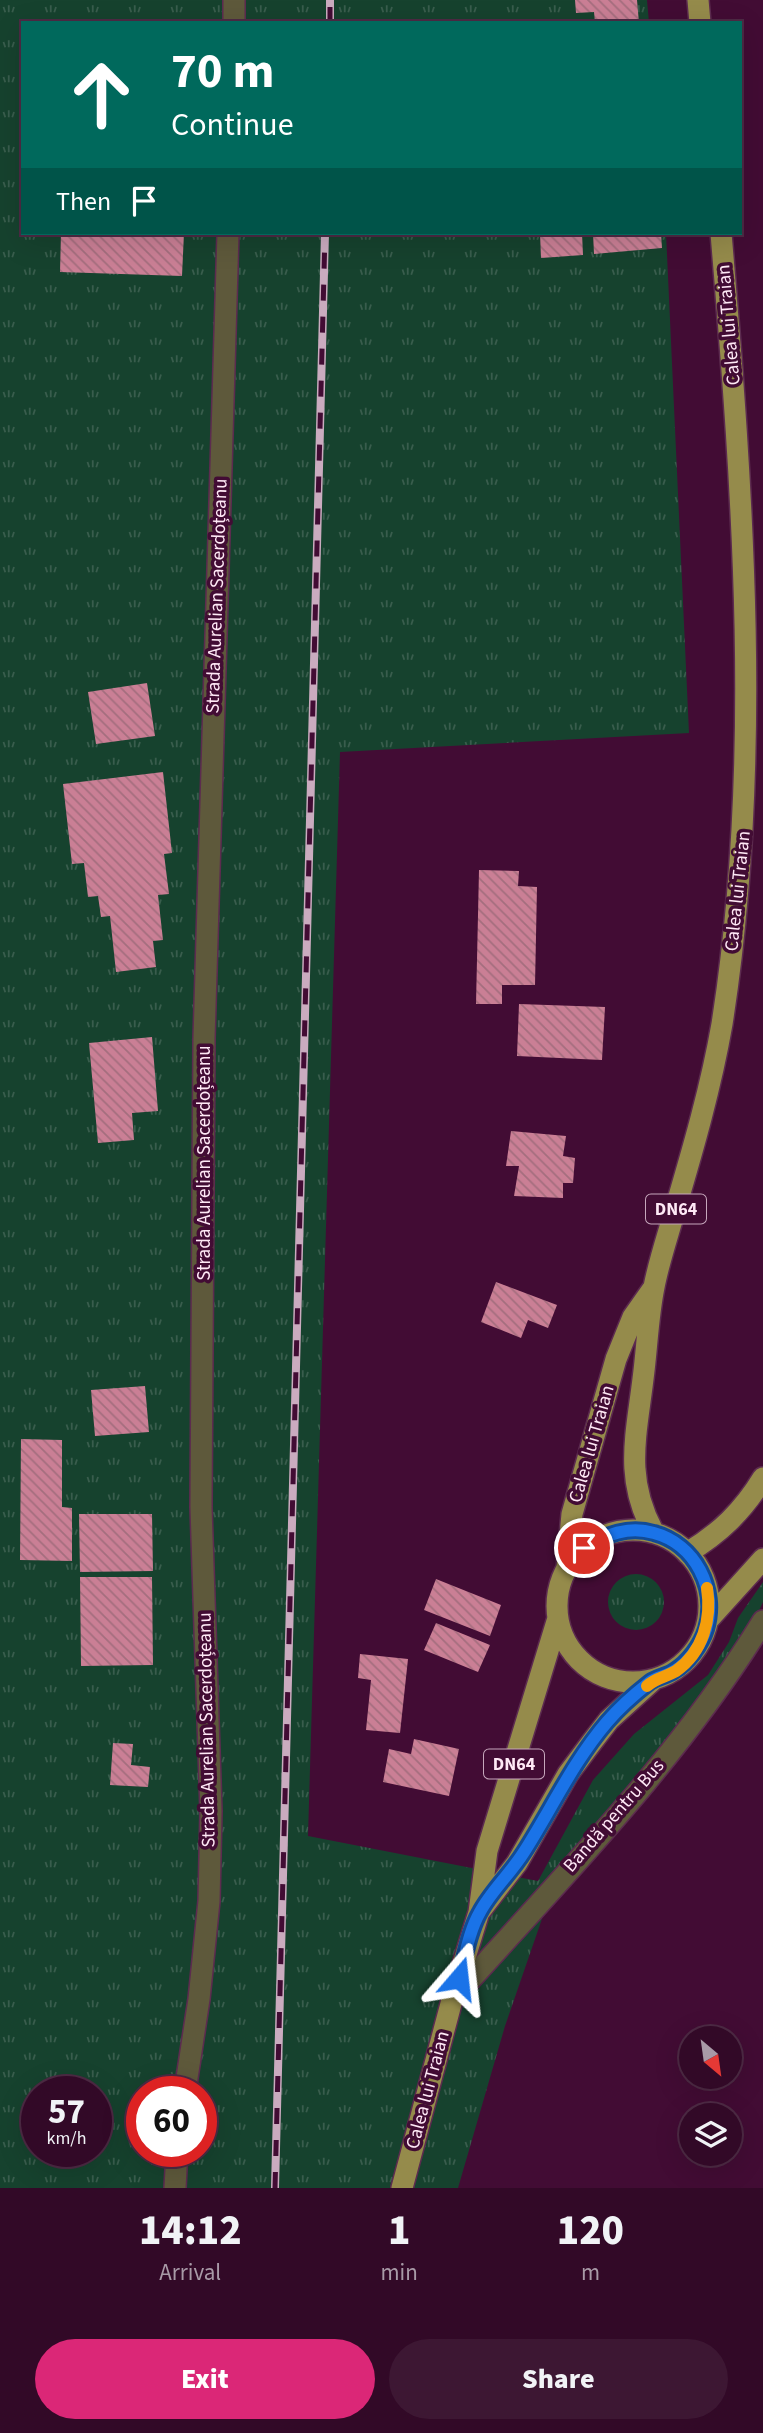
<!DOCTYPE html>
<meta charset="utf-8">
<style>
:root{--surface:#320927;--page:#3d1733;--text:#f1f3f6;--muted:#a89aa7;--line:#4d2a44;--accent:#db2777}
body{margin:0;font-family:"Source Sans 3",sans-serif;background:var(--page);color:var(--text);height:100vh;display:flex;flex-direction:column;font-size:26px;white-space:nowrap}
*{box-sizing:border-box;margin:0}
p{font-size:23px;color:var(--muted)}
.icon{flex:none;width:38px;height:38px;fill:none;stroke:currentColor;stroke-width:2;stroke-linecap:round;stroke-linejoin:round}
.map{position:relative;height:2188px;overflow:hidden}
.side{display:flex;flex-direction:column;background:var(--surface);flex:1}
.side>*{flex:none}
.guide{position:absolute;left:21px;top:21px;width:721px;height:214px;border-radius:0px;box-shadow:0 7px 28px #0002,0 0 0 2px var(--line);background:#00695c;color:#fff;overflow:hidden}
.needle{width:46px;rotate:151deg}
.fabs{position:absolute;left:679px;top:2026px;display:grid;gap:14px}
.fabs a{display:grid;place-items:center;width:63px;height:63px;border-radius:50%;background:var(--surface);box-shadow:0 7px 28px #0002,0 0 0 2px var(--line);font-size:35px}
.speed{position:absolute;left:21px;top:2076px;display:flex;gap:14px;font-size:35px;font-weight:700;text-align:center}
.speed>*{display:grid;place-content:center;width:91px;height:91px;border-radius:50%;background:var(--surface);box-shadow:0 7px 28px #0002,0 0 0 2px var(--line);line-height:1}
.speed small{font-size:18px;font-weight:400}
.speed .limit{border:10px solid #d22;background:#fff;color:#111}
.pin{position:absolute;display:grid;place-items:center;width:60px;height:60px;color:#fff;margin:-30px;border:4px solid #fff;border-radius:50%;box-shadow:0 2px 7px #0007}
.me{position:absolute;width:77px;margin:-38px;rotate:17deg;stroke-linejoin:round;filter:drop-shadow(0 0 5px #0008)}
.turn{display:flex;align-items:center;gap:24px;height:147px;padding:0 35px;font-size:32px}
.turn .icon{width:91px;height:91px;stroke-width:2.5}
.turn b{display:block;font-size:49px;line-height:60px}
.then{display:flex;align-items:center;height:66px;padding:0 35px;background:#0003;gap:14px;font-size:26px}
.eta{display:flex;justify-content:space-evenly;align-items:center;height:119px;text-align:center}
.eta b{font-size:42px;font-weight:800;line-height:49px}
.cta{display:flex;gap:14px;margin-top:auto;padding:14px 35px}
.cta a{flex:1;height:80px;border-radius:42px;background:var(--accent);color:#fff;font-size:28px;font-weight:800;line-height:80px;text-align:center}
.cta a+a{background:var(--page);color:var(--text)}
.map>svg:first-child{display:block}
.grass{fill:url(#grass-tufts);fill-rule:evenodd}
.building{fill:url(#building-back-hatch)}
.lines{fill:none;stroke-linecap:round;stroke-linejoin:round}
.lane-casing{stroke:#5c2b4f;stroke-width:24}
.street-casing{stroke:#5c2b4f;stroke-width:24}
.primary-casing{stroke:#5c2b4f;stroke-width:24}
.lane{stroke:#5e593b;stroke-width:21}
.street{stroke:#5e593b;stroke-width:21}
.primary{stroke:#958b4b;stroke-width:21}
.rail-casing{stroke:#caabbf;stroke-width:8}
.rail{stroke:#420c34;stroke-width:5;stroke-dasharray:16;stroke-linecap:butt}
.route-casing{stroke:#114b97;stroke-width:18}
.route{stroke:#1a73e8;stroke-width:12}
.slow{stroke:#f59e0b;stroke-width:12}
.labels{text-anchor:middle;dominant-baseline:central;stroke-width:7;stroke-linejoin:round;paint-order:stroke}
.shield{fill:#420c34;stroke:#c6a7bc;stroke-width:2}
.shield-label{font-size:18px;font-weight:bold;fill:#ffe9f6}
.street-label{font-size:19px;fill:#ffe9f6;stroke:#420c34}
</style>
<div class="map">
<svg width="763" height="2188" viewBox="0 0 763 2188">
<defs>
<pattern id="grass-tufts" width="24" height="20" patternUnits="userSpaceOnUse" patternTransform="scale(1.75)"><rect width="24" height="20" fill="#16422e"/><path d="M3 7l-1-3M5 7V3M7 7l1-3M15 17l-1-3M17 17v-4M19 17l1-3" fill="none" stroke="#395d4d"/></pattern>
<pattern id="building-back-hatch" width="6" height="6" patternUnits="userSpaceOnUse" patternTransform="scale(1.75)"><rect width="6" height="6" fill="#ca7f95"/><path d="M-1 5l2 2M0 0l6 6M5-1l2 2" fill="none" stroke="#a46e7e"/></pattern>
</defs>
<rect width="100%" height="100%" fill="#420c34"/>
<path class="grass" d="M 0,0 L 647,0 L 649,23 L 23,23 L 23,233 L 666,233 L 689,733 L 340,752 L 308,1836 L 538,1881 L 593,1780 L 634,1734 L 708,1675 L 729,1642 L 738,1618 L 763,1582 L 763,1602 L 756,1617 L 707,1687 L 554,1884 L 505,2026 L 458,2188 L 0,2188 ZM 37,2091 L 96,2091 L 96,2151 L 37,2151 ZM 142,2091 L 201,2091 L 201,2151 L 142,2151 Z
M608 1602a28 28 0 1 1 56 0a28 28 0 1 1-56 0Z"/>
<path class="building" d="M 575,0 L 637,0 L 639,23 L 595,23 L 594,12 L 576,13 Z
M 61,233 L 184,233 L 182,276 L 60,272 Z
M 540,233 L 582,233 L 583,255 L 541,258 Z
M 593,233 L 661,233 L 662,248 L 594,254 Z
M 147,683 L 155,736 L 96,744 L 88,692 Z
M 163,772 L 172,853 L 164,854 L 169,894 L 158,895 L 163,940 L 153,941 L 156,967 L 116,972 L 110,916 L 101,917 L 98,896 L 88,897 L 84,863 L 72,864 L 63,784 Z
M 479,870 L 519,871 L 518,886 L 537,887 L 535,985 L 502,985 L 502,1004 L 476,1004 Z
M 519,1004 L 605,1007 L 602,1060 L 517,1056 Z
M 152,1037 L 158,1111 L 132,1113 L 134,1140 L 98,1143 L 89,1043 Z
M 511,1131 L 566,1136 L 563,1156 L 575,1158 L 573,1183 L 563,1183 L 563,1198 L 514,1196 L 519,1166 L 506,1166 Z
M 496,1282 L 557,1305 L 548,1328 L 528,1320 L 521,1338 L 481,1322 Z
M 145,1386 L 149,1432 L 95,1436 L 91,1390 Z
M 21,1439 L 62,1440 L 62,1507 L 72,1508 L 72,1561 L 20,1560 Z
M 79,1514 L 152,1514 L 153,1571 L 80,1572 Z
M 80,1577 L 152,1577 L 153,1665 L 81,1666 Z
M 436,1579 L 501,1605 L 490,1636 L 424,1610 Z
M 436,1623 L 490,1645 L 478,1672 L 424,1650 Z
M 360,1654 L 408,1659 L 400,1733 L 366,1730 L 371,1680 L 358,1678 Z
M 414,1739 L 459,1749 L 449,1796 L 383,1782 L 389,1749 L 411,1754 Z
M 113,1743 L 133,1744 L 131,1765 L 150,1767 L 148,1787 L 110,1785 Z"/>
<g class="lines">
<defs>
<path id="lane" d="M 452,2000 C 560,1879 678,1760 763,1621"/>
<path id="street" d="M 234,23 L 234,0
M 185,2091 L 199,1999 L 209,1901 L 211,1811 L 201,1507 L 204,1039 L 228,233
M 175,2188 L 177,2151"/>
<path id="primary" d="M 698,0 L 700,23
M557 1606a76 76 0 1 1 152 0a76 76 0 1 1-152 0Z
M 654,1533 C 624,1479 636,1437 643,1379 C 647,1349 648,1316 654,1287 C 659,1261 668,1235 675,1210 C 693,1149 711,1087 722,1024 C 763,763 743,495 721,233
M 687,1553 C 720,1533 743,1511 763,1478
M 567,1568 L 572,1514 L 616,1359 L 633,1317 L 652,1290
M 708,1620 L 763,1559
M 480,1911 L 517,1863 L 568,1774 L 592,1742 L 609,1720 L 652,1681
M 402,2188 L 452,2000 L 479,1912 L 487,1851 L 558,1618"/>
</defs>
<use href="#lane" class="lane-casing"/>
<use href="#street" class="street-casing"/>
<use href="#primary" class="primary-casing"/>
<use href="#lane" class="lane"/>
<use href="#street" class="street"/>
<use href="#primary" class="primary"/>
<defs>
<path id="rail" d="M 330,23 L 330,0
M 275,2188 L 325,233"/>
</defs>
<use href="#rail" class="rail-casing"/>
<use href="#rail" class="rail"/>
</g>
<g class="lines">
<defs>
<path id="route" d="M 459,1978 C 465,1957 469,1931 480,1912 C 491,1891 511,1873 524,1852 C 552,1808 573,1762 607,1722 C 619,1708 636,1693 650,1682 C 657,1677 667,1676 674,1671 C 688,1663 701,1645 706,1629 C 718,1589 695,1544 654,1533 C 628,1525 606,1535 584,1548"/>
</defs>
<use href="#route" class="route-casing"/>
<use href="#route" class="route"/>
<path class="slow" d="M 647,1686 C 655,1678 666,1677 676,1671 C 703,1652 712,1619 707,1588"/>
</g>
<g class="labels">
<g class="shield">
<rect x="646" y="1194.5" width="60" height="29" rx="5"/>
<rect x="484" y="1749.5" width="60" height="29" rx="5"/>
</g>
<g class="shield-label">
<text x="676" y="1209">DN64</text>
<text x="514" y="1764">DN64</text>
</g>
<g class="street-label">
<text transform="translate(729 325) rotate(-95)">Calea lui Traian</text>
<text transform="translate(217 596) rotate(-88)">Strada Aurelian Sacerdoțeanu</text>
<text transform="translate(738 891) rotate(-84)">Calea lui Traian</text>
<text transform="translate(204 1163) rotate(-90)">Strada Aurelian Sacerdoțeanu</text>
<text transform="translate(592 1444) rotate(-74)">Calea lui Traian</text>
<text transform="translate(207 1730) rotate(-91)">Strada Aurelian Sacerdoțeanu</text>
<text transform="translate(614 1816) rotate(-49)">Bandă pentru Bus</text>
<text transform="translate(428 2090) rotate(-75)">Calea lui Traian</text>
</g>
</g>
</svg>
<div class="fabs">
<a><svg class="needle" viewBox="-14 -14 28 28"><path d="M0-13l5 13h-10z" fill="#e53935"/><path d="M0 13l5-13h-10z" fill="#a89aa7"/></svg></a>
<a><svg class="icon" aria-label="layers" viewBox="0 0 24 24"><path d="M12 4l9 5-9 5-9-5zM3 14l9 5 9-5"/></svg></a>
</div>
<div class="speed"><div>57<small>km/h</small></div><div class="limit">60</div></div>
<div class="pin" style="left:584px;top:1548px;background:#d93025"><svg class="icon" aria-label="arrive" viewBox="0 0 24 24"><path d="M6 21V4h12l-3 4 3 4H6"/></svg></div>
<svg class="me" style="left:459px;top:1978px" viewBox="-20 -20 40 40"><path d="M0-17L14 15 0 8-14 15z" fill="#1a73e8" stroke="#fff" stroke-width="4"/></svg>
<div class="guide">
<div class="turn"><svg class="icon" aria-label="ahead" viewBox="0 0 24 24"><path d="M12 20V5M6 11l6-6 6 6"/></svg><div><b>70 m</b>Continue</div></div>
<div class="then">Then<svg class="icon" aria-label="arrive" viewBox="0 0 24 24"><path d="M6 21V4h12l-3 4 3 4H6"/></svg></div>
</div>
</div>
<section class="side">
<div class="eta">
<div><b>14:12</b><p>Arrival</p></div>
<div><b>1</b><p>min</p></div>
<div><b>120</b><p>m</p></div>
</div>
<div class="cta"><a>Exit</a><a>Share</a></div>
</section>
